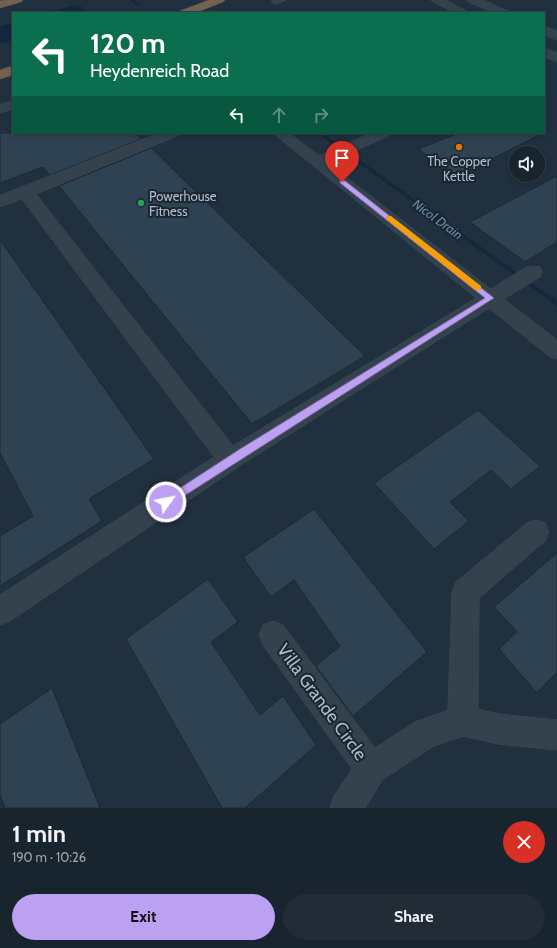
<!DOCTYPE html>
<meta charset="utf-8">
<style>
:root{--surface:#18242e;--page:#212c36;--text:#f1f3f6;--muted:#9fa4aa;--line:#36414a;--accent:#bca0f2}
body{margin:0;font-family:Cabin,sans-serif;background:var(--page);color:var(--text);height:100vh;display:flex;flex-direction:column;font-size:15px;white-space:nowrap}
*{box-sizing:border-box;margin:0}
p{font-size:13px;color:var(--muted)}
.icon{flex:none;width:22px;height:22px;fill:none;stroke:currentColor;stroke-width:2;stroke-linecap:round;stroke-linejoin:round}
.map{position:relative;height:808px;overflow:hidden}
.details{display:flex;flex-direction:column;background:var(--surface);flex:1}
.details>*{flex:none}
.guide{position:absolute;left:12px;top:12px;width:533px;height:122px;border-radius:0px;box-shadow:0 2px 6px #0003,0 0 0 1px var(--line);background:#0b6e4f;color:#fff;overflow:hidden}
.tools{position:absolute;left:509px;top:146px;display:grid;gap:8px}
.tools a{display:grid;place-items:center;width:36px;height:36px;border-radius:50%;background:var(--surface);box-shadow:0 2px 6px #0003,0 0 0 1px var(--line);font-size:20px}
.pin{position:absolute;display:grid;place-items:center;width:34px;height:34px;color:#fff;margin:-41px -17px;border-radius:50% 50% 50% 0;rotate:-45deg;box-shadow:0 0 4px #0007}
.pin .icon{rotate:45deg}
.me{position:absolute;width:44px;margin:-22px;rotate:57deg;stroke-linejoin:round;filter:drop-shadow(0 0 3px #0008)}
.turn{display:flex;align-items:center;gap:14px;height:84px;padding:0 12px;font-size:18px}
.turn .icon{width:52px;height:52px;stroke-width:2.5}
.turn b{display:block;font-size:28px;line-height:34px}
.lanes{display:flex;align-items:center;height:38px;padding:0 12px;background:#0003;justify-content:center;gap:20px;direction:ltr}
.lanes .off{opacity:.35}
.round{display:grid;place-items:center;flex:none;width:42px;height:42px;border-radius:21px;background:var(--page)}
.headline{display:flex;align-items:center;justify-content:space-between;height:68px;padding:0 12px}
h1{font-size:24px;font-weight:700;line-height:30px}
.button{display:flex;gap:8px;margin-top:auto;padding:8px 12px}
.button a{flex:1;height:46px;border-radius:24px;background:var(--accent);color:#111;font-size:16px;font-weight:700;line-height:46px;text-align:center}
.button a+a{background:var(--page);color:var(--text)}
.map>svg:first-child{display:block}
.water{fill:#13283c}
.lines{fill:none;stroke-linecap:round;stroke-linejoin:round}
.stream{fill:#13283c;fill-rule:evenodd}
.building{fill:#2f4252;stroke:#1c2934}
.minor-casing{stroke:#3d4b56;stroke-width:1}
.highway-casing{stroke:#404c58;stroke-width:1}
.minor{fill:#34424d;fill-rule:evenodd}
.highway{fill:#746250;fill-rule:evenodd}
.route{fill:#bca0f2;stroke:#7a689d}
.slow{fill:#f59e0b}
.food-dot{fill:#e8710a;stroke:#1a2732;stroke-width:1.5}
.leisure-dot{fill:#2e9e5b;stroke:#1a2732;stroke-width:1.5}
.labels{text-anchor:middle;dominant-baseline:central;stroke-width:4;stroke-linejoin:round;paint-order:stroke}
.far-poi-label{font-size:13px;fill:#b0bcc9;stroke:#1a2732}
.far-water-label{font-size:13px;font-style:italic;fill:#658bac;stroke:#1a2732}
.near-street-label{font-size:18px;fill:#b0bcc9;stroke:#1a2732}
</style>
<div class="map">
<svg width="557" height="808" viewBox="0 0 557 808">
<rect width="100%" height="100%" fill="#20303e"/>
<path class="water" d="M 76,5 L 82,7 L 85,11 L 84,13 L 44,13 Z
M 13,23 L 13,40 L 0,44 L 0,26 Z"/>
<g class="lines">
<path class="stream" d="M 129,0 L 134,0 L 140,4 L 137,5 Z
M 317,133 L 322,133 L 557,301 L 557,306 Z"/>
</g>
<path class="building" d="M 0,133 L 135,133 L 141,139 L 50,175 L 43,167 L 0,183 Z
M 459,133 L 543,133 L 458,176 L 418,149 Z
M 151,148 L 365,356 L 252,424 L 59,186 Z
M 557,176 L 557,242 L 525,262 L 470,222 Z
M 0,240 L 154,459 L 89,499 L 102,521 L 0,586 L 0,536 L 33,516 L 0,453 Z
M 478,410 L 540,466 L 511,489 L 491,470 L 450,502 L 469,521 L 434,549 L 374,483 Z
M 314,509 L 427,652 L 353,716 L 316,666 L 340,646 L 294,580 L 271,597 L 243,557 Z
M 557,553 L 557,672 L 537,693 L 499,649 L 517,632 L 494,607 Z
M 208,579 L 238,622 L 211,642 L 260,715 L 283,696 L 316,745 L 245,808 L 222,808 L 126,639 Z
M 52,688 L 100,808 L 5,808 L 0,795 L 0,724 Z"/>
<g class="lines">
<defs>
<path id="minor" d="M 272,0 L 286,0 L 277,4 L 273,3 Z
M 431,0 L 446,0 L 470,13 L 455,13 Z
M 467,0 L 483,0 L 508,11 L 510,13 L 494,13 L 469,2 Z
M 544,26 L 557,31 L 557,40 L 544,35 Z
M 544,48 L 557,53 L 557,62 L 544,57 Z
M 13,101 L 13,109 L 0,113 L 0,105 Z
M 159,133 L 179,133 L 177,136 L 36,194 L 233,446 L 476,298 L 273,133 L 289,133 L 319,156 L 371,133 L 390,133 L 388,136 L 328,163 L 491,289 L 526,267 L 533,266 L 540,267 L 542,272 L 540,277 L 504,299 L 557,340 L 557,359 L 550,357 L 489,308 L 238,467 L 10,621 L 0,625 L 0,595 L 214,457 L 22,199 L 0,207 L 0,196 Z
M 536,520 L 545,523 L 549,532 L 545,541 L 479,598 L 478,709 L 498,714 L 557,720 L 557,750 L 498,744 L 463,736 L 434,746 L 382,780 L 365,808 L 330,808 L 334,796 L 352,769 L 263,645 L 259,635 L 263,625 L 273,621 L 283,625 L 375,748 L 415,722 L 448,710 L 452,592 L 456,582 L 527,523 Z"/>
<path id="highway" d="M 5,0 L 23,0 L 21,2 L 0,8 L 0,1 Z
M 209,0 L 225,0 L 223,2 L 195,13 L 178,13 L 180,11 Z
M 13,66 L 13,75 L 0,79 L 0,70 Z"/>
</defs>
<use href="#minor" class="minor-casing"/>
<use href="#highway" class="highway-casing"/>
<use href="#minor" class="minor"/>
<use href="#highway" class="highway"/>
</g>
<path class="route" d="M 340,180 L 344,180 L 494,298 L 170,505 L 166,507 L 163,505 L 161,502 L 163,499 L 240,449 L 485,298 L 340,183 Z"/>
<path class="slow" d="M 386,216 L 391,216 L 481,286 L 481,290 L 475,290 L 386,219 Z"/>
<circle class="food-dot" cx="459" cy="147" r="4"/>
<circle class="leisure-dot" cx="141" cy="203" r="4"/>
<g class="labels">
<g class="far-poi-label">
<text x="459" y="161">The Copper<tspan x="459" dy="15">Kettle</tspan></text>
<text x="149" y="196" text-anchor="start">Powerhouse<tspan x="149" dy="15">Fitness</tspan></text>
</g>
<g class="far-water-label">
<text transform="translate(438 219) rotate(36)">Nicol Drain</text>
</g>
<g class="near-street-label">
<text transform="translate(322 702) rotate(54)">Villa Grande Circle</text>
</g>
</g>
</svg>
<div class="tools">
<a><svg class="icon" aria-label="sound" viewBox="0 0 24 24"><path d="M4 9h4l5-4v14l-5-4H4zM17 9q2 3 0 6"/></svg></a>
</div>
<div class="pin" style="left:342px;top:182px;background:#d93025"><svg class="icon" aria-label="arrive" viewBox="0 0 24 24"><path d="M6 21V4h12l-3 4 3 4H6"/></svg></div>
<svg class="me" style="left:166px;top:502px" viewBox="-20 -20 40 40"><circle r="17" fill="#bca0f2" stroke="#fff" stroke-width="3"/><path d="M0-11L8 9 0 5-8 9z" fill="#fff"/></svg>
<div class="guide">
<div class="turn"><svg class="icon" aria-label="left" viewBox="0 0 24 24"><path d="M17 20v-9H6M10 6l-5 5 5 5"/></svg><div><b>120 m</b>Heydenreich Road</div></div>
<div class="lanes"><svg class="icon" aria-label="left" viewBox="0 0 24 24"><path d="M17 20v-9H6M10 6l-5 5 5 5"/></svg><svg class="icon off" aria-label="ahead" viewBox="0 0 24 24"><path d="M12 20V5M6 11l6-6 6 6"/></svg><svg class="icon off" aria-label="right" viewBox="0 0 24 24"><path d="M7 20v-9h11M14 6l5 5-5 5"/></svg></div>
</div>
</div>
<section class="details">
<div class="headline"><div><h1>1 min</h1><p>190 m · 10:26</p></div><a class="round" style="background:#d93025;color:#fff"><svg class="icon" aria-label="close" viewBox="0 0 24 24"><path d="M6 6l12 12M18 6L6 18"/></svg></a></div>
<div class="button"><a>Exit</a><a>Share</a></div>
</section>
